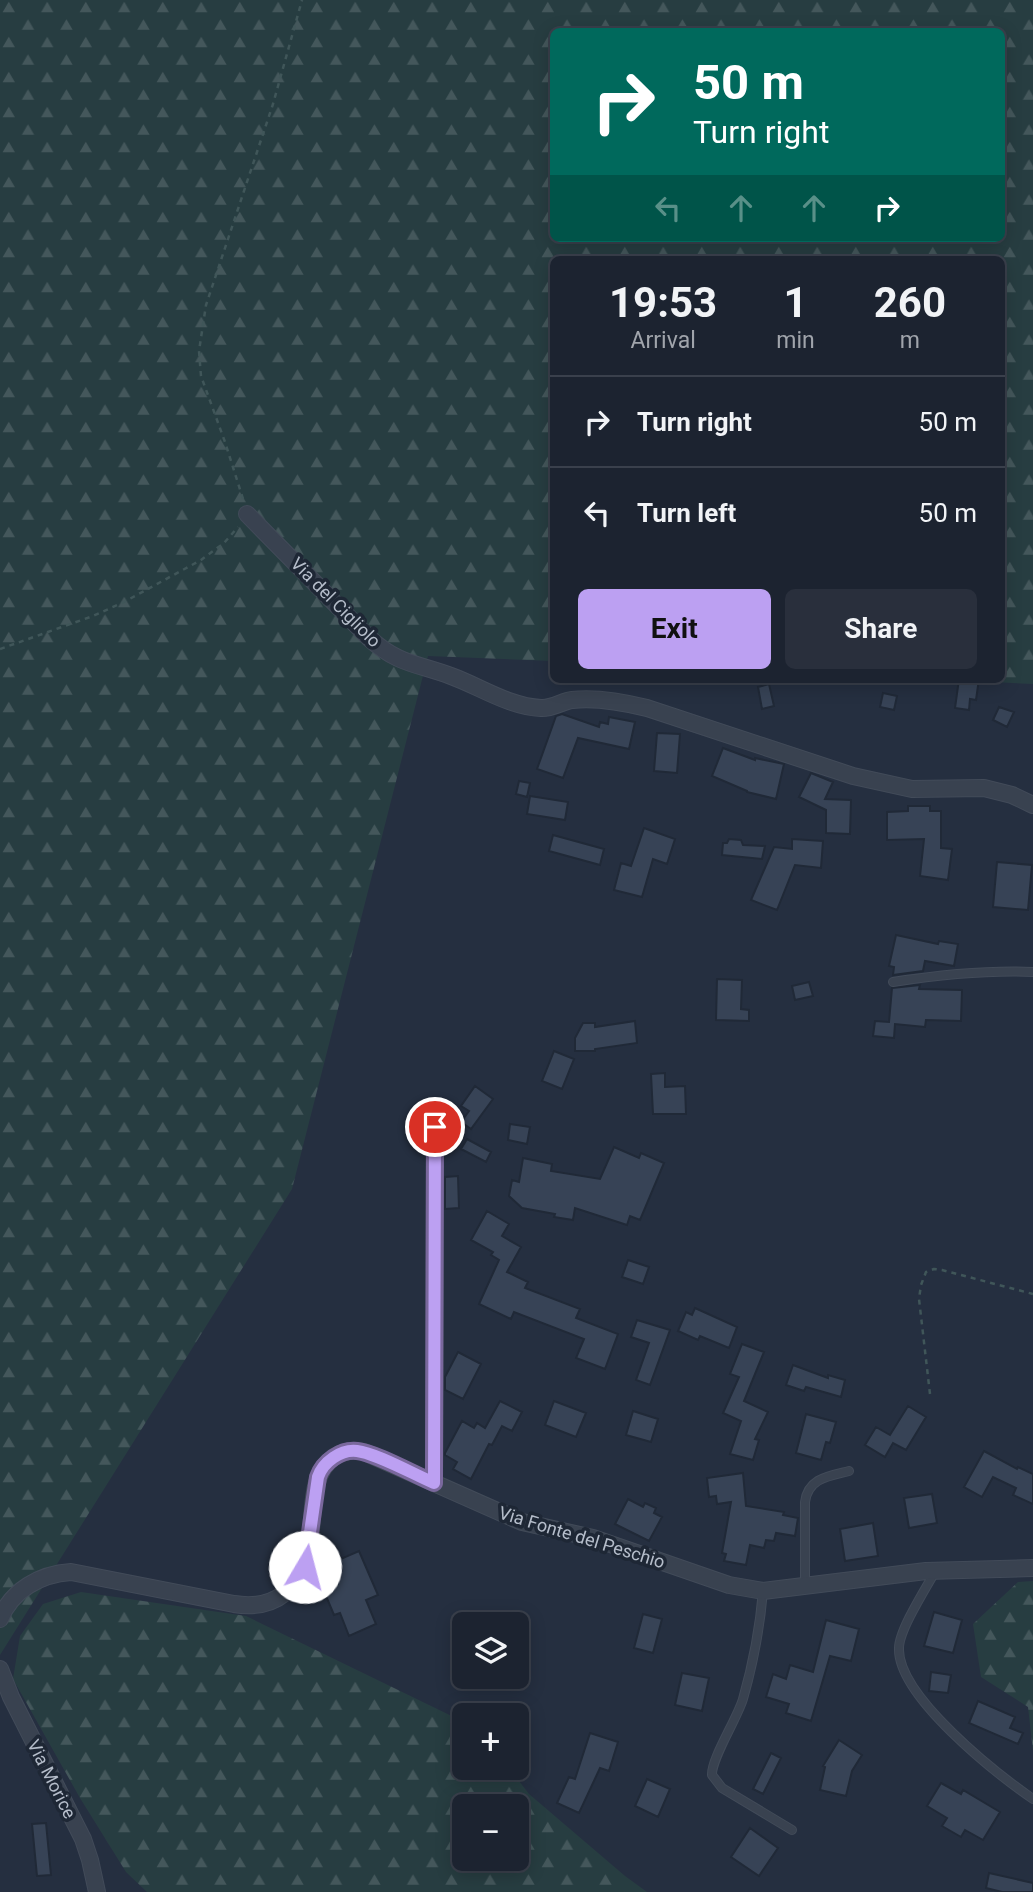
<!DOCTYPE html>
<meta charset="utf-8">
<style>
:root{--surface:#1c2330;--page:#292f3c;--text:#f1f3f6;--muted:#a0a4ab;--line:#3a404c;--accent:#bca0f2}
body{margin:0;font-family:Roboto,sans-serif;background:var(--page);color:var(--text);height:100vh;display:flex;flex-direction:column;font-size:26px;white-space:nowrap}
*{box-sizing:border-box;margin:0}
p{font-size:23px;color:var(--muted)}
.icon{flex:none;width:38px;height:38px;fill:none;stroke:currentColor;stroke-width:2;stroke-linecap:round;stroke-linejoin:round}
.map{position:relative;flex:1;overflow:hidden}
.drawer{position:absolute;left:550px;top:256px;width:455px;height:427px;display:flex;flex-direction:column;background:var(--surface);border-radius:10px;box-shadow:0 4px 18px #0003,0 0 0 2px var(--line)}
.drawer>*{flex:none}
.hud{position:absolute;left:550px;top:28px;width:455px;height:214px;border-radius:10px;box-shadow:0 4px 18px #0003,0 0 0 2px var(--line);background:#00695c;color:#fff;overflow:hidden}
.tools{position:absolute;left:452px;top:1612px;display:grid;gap:14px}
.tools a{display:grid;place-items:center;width:77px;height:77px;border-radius:10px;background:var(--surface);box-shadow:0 4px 18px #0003,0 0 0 2px var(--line);font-size:35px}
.pin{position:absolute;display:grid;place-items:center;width:60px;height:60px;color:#fff;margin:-30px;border:4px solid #fff;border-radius:50%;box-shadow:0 2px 7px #0007}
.me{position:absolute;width:77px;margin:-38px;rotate:8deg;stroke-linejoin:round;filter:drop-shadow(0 0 5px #0008)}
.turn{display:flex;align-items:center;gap:24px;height:147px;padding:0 28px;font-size:32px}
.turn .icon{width:91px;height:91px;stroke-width:2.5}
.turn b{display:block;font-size:49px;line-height:60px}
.lanes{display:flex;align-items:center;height:66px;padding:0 28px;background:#0003;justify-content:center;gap:35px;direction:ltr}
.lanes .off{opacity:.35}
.eta{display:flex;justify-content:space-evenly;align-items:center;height:119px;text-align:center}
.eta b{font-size:42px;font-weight:700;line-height:49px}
.action{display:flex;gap:14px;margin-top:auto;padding:14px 28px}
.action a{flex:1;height:80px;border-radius:10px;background:var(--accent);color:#111;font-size:28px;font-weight:700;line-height:80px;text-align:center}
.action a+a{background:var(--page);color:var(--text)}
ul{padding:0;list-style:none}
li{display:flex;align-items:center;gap:21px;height:91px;padding:0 28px;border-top:2px solid var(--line)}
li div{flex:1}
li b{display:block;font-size:26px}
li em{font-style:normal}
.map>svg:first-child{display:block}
.forest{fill:url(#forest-firs);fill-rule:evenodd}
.building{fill:#374356;stroke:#202937;stroke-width:2}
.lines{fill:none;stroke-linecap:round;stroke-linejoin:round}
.service-casing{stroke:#424b59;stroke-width:10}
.minor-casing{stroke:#424b59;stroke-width:18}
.path{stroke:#405659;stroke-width:2.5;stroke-dasharray:5 5;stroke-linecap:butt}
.service{stroke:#394250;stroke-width:8}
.minor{stroke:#394250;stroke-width:16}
.route-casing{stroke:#7a689d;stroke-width:18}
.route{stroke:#bca0f2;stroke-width:12}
.labels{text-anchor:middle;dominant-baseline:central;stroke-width:7;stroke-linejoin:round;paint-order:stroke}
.street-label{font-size:18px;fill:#b5bdca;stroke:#1e2735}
</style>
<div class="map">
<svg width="1033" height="1892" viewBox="0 0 1033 1892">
<defs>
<pattern id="forest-firs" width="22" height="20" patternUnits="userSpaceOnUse" patternTransform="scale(1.75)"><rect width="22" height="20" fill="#273d41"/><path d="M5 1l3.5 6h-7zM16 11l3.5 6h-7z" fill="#44575b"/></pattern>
</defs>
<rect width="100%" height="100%" fill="#252f40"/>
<path class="forest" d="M 0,0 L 1033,0 L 1033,684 L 933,679 L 1001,679 L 1001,259 L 553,259 L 553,661 L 428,656 L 292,1189 L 0,1655 ZM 553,32 L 1001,32 L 1001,238 L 553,238 Z
M 1033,1581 L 1033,1751 L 1028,1707 L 981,1677 L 973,1624 L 1018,1582 Z
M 81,1592 L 246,1616 L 464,1722 L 464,1768 L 509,1768 L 529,1794 L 625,1876 L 647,1892 L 147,1892 L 126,1872 L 80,1798 L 13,1679 L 20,1636 L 43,1604 ZM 464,1806 L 516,1806 L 516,1858 L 464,1858 Z"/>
<path class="building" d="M 959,679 L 979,679 L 976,700 L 970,699 L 969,710 L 955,708 Z
M 769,684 L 774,706 L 762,709 L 758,687 Z
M 883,693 L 897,696 L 894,710 L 880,707 Z
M 999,707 L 1014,712 L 1007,727 L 993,720 Z
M 562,714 L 599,727 L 600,722 L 608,724 L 609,717 L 635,722 L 629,749 L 578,738 L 563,778 L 537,769 L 556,716 Z
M 657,733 L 680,734 L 677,773 L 654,771 Z
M 723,748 L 755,760 L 755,758 L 784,764 L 776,799 L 747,792 L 747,791 L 712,776 Z
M 811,773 L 833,782 L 825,799 L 851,800 L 850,834 L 826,833 L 826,810 L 799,797 Z
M 519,781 L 530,783 L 527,797 L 516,794 Z
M 530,796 L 568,802 L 565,820 L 527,814 Z
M 908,806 L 930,806 L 930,811 L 941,811 L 941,848 L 952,849 L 948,880 L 920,876 L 924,839 L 887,840 L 887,812 L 908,811 Z
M 644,828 L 675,839 L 667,864 L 653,859 L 642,897 L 614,890 L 621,863 L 631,866 Z
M 553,835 L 604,849 L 600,865 L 549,851 Z
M 729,839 L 741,840 L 743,845 L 765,846 L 762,859 L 722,855 L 723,843 L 727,843 Z
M 792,839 L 823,841 L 821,868 L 795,865 L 777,910 L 751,900 L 774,847 L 792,849 Z
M 997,862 L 1032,865 L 1028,910 L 993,907 Z
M 896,935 L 938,944 L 939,941 L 958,944 L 954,966 L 925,961 L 923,971 L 893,975 L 894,967 L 889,966 Z
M 717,979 L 742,980 L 741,1009 L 749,1010 L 749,1021 L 716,1020 Z
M 809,982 L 813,996 L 795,1000 L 792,986 Z
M 920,985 L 919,989 L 962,990 L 961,1021 L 926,1020 L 925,1027 L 895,1024 L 894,1038 L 873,1036 L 875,1021 L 889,1022 L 892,988 Z
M 635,1021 L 637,1043 L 595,1049 L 595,1051 L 575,1051 L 575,1038 L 583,1023 L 595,1023 L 595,1027 Z
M 554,1051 L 574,1059 L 562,1089 L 542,1081 Z
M 665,1073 L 665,1087 L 685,1086 L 686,1114 L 653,1114 L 651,1074 Z
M 475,1086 L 493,1099 L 471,1129 L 461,1122 L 469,1111 L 461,1106 Z
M 510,1124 L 530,1127 L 527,1144 L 508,1140 Z
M 467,1139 L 491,1152 L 486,1162 L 461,1149 Z
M 614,1147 L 639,1158 L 641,1153 L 664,1163 L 640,1220 L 630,1216 L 627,1225 L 575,1208 L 573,1220 L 554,1217 L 555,1214 L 522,1208 L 509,1196 L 512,1180 L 519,1182 L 523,1158 L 552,1164 L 551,1171 L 600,1179 Z
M 458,1176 L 459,1208 L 445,1209 L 445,1177 Z
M 487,1211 L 509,1224 L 502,1236 L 521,1247 L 507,1272 L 528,1282 L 525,1288 L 580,1309 L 576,1318 L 618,1334 L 605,1369 L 576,1358 L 584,1339 L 514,1312 L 511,1319 L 479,1304 L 499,1260 L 491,1255 L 493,1252 L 471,1240 Z
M 628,1260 L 649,1267 L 643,1284 L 622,1277 Z
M 695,1308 L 737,1327 L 729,1348 L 700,1336 L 698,1340 L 678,1331 L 686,1312 L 692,1315 Z
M 637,1320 L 670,1330 L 650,1385 L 636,1380 L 649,1343 L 631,1337 Z
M 742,1344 L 764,1352 L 744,1401 L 768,1412 L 755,1439 L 759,1440 L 753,1460 L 730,1454 L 741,1421 L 723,1413 L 739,1377 L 730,1374 Z
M 458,1352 L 481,1364 L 463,1399 L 445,1390 L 445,1377 Z
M 793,1365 L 828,1378 L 828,1375 L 845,1380 L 841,1397 L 806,1387 L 804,1391 L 786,1385 Z
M 500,1401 L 522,1412 L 512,1431 L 502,1426 L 492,1445 L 489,1444 L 471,1479 L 453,1469 L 457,1462 L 445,1455 L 445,1453 L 462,1421 L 474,1428 L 477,1423 L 485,1428 Z
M 554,1401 L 586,1413 L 576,1437 L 545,1425 Z
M 908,1406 L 926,1417 L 906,1450 L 893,1443 L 885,1457 L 865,1445 L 876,1427 L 890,1435 Z
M 633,1411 L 658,1419 L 651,1442 L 626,1435 Z
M 806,1414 L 836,1422 L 830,1443 L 826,1442 L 821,1460 L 796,1453 Z
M 984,1451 L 1017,1469 L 1018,1467 L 1033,1474 L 1033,1504 L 1013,1495 L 1016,1488 L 993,1477 L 982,1497 L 964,1487 Z
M 743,1473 L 746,1506 L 784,1512 L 783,1515 L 798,1518 L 795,1536 L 776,1533 L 774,1541 L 766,1540 L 764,1548 L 750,1545 L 746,1565 L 724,1561 L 726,1554 L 722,1553 L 731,1502 L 717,1504 L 716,1496 L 709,1497 L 707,1478 Z
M 932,1494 L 937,1523 L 909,1528 L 904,1498 Z
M 628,1499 L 643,1507 L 645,1503 L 656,1508 L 654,1513 L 662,1517 L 649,1541 L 615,1524 Z
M 873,1523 L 878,1556 L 845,1561 L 840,1529 Z
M 359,1551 L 378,1595 L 366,1600 L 376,1624 L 349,1636 L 340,1613 L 334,1615 L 315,1570 Z
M 934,1612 L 962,1620 L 953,1653 L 924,1646 Z
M 643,1614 L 662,1619 L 653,1653 L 634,1648 Z
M 826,1620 L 859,1629 L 851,1661 L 830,1656 L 811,1721 L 786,1713 L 789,1704 L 766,1697 L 773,1674 L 786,1679 L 790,1665 L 813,1672 Z
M 931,1672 L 951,1675 L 948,1693 L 929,1691 Z
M 682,1673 L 709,1678 L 702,1711 L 675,1705 Z
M 978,1701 L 1015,1717 L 1010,1728 L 1023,1733 L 1018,1744 L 969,1723 Z
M 590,1733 L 618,1742 L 609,1771 L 600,1768 L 579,1813 L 557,1803 L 569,1777 L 575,1779 Z
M 839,1740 L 862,1755 L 852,1771 L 846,1796 L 820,1790 L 825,1767 L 823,1766 Z
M 771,1753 L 781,1758 L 763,1794 L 753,1789 Z
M 647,1779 L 670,1789 L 658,1817 L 635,1806 Z
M 941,1783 L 961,1794 L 963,1790 L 1000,1812 L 983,1840 L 965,1830 L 961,1837 L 942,1826 L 947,1818 L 927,1806 Z
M 46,1823 L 51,1875 L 37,1876 L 32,1824 Z
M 750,1828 L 778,1848 L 759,1876 L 731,1857 Z
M 989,1873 L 1033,1883 L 1033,1892 L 1002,1892 L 986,1888 Z"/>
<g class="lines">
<defs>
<path id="service" d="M 893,982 C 939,975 986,970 1033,972
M 936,1570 C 926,1588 899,1630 899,1648 C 897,1696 997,1774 1033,1799
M 805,1585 L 805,1502 C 808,1478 829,1476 849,1471
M 763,1591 C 760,1627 753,1664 743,1699 C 737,1719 711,1759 712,1775 L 722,1788 L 792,1830"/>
<path id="minor" d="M 247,514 L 369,638 C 399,665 416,663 451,676 C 479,686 510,707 541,708 C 551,709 563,701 572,700 C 597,697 623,702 647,708 L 853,776 L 912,789 L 984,788 L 1012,795 L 1033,805
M 434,1483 L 435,1127
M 0,1619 C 12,1590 40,1574 71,1572 L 234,1604 C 252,1607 270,1605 285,1593 C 329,1557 296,1483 334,1457 C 344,1451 353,1449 364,1452 L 522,1522 L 593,1538 L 729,1585 L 763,1591 L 926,1571 L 1033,1568
M 0,1669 L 11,1697 L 83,1839 L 90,1860 L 97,1892"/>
</defs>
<use href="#service" class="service-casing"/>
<use href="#minor" class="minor-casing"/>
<path class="path" d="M 243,499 L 225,442 L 201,376 L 199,351 L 206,305 L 273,104 L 302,0
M 0,649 L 93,616 L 124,602 L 201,560 L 224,543 L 238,527
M 930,1394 L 919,1299 L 921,1285 L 926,1272 L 934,1269 L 942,1270 L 1033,1294"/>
<use href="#service" class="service"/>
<use href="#minor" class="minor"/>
</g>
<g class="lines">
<defs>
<path id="route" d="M 305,1567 L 318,1477 C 323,1462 341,1449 357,1451 C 376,1453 415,1475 434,1483 L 435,1127"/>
</defs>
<use href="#route" class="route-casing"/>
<use href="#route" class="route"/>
</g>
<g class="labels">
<g class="street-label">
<text transform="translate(336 602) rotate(45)">Via del Cigliolo</text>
<text transform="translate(582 1537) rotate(17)">Via Fonte del Peschio</text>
<text transform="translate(52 1779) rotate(63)">Via Morice</text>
</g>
</g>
</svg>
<div class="tools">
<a><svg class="icon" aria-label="layers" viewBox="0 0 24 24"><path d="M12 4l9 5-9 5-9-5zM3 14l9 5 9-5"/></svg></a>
<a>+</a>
<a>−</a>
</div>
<div class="pin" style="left:435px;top:1127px;background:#d93025"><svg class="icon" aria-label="arrive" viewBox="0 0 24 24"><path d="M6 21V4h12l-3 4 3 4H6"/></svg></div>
<svg class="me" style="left:305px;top:1567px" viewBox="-20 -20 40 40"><circle r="19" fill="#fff"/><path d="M0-13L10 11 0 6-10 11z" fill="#bca0f2"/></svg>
<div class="hud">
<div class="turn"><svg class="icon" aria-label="right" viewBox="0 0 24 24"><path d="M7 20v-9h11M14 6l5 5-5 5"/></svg><div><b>50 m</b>Turn right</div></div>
<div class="lanes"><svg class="icon off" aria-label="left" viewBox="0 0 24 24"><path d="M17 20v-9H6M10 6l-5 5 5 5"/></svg><svg class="icon off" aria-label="ahead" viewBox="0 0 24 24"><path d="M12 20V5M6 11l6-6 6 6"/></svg><svg class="icon off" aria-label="ahead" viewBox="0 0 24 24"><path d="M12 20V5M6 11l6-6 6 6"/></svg><svg class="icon" aria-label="right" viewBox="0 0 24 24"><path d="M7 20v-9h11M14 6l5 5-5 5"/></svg></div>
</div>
<section class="drawer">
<div class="eta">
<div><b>19:53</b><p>Arrival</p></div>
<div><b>1</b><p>min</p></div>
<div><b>260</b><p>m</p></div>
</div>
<ul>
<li><svg class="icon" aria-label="right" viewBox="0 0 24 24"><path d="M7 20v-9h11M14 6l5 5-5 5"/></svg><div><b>Turn right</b></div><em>50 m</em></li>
<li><svg class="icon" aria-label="left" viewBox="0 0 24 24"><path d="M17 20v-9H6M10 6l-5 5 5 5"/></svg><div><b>Turn left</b></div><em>50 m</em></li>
</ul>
<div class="action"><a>Exit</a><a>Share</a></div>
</section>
</div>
